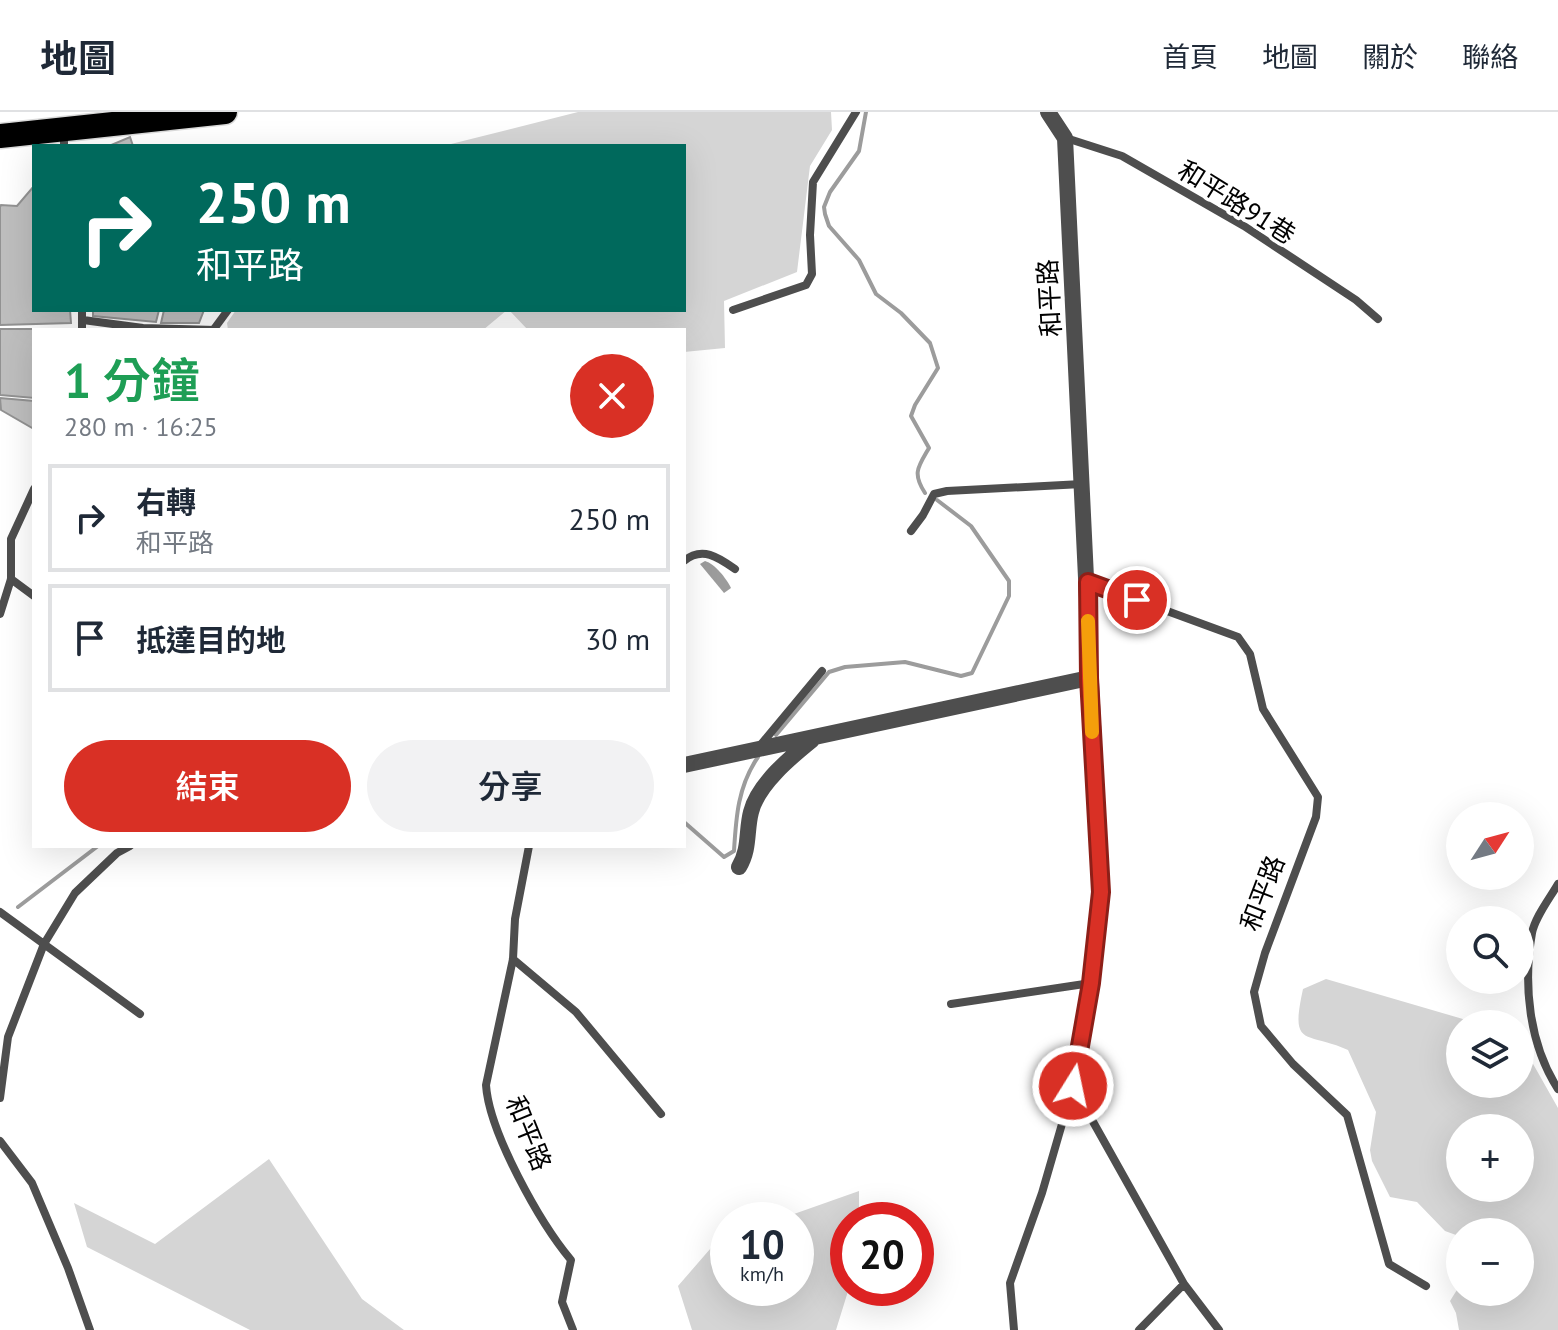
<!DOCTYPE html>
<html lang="zh-TW">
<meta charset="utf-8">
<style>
:root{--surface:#fff;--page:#f2f2f3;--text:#1f2937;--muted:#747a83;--line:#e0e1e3;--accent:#d93025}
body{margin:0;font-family:"PT Sans","Noto Sans TC",sans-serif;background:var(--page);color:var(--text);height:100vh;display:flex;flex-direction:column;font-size:30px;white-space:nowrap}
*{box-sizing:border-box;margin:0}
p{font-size:26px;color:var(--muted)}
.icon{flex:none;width:44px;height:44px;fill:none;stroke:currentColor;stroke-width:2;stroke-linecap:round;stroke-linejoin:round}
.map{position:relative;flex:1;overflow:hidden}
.sheet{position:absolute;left:32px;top:216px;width:654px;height:520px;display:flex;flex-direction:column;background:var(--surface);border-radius:0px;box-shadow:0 8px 32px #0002}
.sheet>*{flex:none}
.banner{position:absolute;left:32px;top:32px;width:654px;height:168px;border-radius:0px;box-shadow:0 8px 32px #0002;background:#00695c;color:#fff;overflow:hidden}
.needle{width:52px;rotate:54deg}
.buttons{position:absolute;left:1446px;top:690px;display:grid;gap:16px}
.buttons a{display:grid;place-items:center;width:88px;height:88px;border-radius:50%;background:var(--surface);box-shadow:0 8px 32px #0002;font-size:40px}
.speed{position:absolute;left:710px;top:1090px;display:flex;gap:16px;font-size:40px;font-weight:700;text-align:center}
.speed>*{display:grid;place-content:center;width:104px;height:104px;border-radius:50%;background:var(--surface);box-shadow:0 8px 32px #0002;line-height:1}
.speed small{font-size:20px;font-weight:400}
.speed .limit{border:12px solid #d22;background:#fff;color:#111}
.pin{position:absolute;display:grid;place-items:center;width:68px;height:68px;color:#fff;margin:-34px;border:4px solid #fff;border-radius:50%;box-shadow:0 2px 8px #0007}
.me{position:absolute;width:88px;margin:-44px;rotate:10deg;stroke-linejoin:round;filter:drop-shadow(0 0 6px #0008)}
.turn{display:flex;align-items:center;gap:28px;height:168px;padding:0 32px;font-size:36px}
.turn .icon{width:104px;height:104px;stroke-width:2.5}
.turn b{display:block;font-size:56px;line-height:68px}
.round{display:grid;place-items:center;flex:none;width:84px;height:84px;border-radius:42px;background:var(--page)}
.overview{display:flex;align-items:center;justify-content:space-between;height:136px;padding:0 32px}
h1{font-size:48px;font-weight:600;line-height:60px;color:#1e9e55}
.cta{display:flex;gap:16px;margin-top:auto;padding:16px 32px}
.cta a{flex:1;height:92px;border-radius:48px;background:var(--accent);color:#fff;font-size:32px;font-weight:600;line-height:92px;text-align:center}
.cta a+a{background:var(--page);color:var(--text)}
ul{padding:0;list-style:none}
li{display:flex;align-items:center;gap:24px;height:108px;margin:0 16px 12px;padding:0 16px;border:4px solid var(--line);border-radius:0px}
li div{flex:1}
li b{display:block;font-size:30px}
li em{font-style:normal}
header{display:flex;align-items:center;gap:48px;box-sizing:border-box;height:112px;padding:0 40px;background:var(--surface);border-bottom:2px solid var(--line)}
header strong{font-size:38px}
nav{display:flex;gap:44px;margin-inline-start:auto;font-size:28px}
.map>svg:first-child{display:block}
.green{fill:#d5d5d5;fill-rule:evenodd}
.water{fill:#9c9c9c}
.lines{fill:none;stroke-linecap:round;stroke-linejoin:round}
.stream{stroke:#9c9c9c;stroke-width:4}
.building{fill:#bebebe;stroke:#929292;stroke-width:2}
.highway-casing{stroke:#dbdbdb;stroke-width:27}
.lane{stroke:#4e4e4e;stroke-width:8}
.street{stroke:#4e4e4e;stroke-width:16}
.highway{stroke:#000;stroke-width:24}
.route-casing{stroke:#8d1f18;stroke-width:20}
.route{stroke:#d93025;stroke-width:14}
.slow{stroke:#f59e0b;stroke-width:14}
.labels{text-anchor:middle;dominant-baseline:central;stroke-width:7;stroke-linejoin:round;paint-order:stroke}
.street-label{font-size:26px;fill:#000;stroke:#fff}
</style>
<header>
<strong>地圖</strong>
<nav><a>首頁</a><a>地圖</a><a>關於</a><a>聯絡</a></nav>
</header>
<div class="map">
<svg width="1558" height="1218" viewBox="0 0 1558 1218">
<rect width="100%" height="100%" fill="#fff"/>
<path class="green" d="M 578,0 L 831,0 L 832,18 L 810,54 L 797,160 L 724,189 L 725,236 L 684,240 L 684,218 L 528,218 L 509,198 L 684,198 L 684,34 L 443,34 Z
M 236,198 L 507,198 L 483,218 L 228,218 L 227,211 Z
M 1326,867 L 1480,912 L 1460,912 L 1460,972 L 1520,972 L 1520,929 L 1558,996 L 1558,1218 L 1459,1218 L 1456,1201 L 1450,1189 L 1460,1173 L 1460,1180 L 1520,1180 L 1520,1120 L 1460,1120 L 1460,1149 L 1456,1123 L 1445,1119 L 1417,1090 L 1390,1085 L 1372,1049 L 1370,1038 L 1376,1000 L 1348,938 C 1305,919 1290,937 1303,877 ZM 1460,1016 L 1520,1016 L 1520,1076 L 1460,1076 Z
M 269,1047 L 362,1187 L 404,1218 L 250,1218 L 87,1135 L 74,1091 L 155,1132 Z
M 859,1079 L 859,1108 L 848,1108 L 849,1176 L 836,1218 L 692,1218 L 678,1174 L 717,1129 L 728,1125 L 728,1176 L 796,1176 L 796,1108 L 777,1108 Z"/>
<path class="water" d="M 705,449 C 715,452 726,466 731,476 L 724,481 L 700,452 Z"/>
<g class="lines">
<path class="stream" d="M 866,0 L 859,39 L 830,80 L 824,95 L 825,102 L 829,114 L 859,148 L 876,182 L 901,201 L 930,231 L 938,256 L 915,293 L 911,304 L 929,336 C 918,355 912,361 925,381
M 776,623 L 829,560 L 845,555 L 905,550 L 961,564 L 972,561 L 1009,484 L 1009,469 L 971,414 L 937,388
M 684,710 L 724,745 L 734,739 C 736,705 738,674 758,645
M 18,795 L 98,734"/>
</g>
<path class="building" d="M 130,25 L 133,34 L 109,34 Z
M 34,74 L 34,198 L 70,198 L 71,211 L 0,213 L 0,95 L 1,93 L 17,94 Z
M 93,198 L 159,198 L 156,210 L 93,204 Z
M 164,198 L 204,198 L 199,211 L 161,211 Z
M 0,217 L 45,217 L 34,218 L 34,286 L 0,283 Z
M 0,286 L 34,289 L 34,317 L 1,298 Z"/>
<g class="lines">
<defs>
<path id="highway" d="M 0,24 L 225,0"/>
</defs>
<use href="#highway" class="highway-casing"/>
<path class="lane" d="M 1066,26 L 1122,44 L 1244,114 L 1356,188 L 1378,207
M 64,34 L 64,26
M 82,198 L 82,218
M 733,198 L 806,173 L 812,162 L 810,123 L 813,70 L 856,0
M 83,208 L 143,216 L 215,218
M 214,217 L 228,198
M 911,419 L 923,403 L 934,382 L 947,379 L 1082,372
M 684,449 C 702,434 718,445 735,457
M 11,467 L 34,484
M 1088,470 L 1238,525 L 1250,542 L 1263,597 L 1318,685 L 1316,705 L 1265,841 L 1254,880 L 1261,914 L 1293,952 L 1347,1003 L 1389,1152 L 1426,1174
M 0,502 L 11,467 L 11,427 L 34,377
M 758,636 L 822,559
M 529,734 L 515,807 L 513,847 L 486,973 C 489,1020 540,1111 571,1148 L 562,1190 L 573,1218
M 1558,772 C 1550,786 1535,805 1532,821 C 1523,873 1529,932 1558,977
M 0,800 L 140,902
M 1097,819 L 1073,974 L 1184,1172 L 1219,1218
M 513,847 L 576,900 L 661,1002
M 951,892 L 1091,871
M 0,986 L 8,925 L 44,832 L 75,781 L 117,741 L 130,734
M 0,1029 L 32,1071 L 68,1156 L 90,1218
M 1014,1218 L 1010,1171 L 1042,1081 L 1073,974
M 1139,1218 L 1184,1172"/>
<path class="street" d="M 1048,0 L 1065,26 L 1101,780 L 1097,819
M 684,653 L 1089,566
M 739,755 C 750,737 746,719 751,700 C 758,672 791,645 812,628"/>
<use href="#highway" class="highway"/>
</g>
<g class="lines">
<defs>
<path id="route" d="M 1073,974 L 1091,871 L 1101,780 L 1089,566 L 1088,470 L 1137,488"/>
</defs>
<use href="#route" class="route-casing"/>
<use href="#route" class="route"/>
<path class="slow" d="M 1088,509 L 1092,620"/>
</g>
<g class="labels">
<g class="street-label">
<text transform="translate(1237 90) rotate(32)">和平路91巷</text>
<text transform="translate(1049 186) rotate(-93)">和平路</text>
<text transform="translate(1262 781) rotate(-69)">和平路</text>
<text transform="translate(529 1021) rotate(68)">和平路</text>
</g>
</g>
</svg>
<div class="buttons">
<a><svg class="needle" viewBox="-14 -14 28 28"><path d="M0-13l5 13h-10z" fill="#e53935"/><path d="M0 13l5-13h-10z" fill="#747a83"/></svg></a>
<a><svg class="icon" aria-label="search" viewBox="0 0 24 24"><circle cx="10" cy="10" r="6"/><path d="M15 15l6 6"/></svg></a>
<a><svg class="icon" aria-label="layers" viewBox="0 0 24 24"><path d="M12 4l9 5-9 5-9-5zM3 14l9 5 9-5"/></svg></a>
<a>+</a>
<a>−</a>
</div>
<div class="speed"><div>10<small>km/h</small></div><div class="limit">20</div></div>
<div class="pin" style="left:1137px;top:488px;background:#d93025"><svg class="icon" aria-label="arrive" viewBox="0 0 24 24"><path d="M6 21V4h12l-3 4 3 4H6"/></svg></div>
<svg class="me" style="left:1073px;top:974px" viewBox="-20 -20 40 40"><circle r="17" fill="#d93025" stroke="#fff" stroke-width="3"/><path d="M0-11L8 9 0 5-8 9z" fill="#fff"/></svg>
<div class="banner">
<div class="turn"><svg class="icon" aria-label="right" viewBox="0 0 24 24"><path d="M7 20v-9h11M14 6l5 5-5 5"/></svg><div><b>250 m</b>和平路</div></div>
</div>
<section class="sheet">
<div class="overview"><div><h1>1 分鐘</h1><p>280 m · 16:25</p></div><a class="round" style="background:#d93025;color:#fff"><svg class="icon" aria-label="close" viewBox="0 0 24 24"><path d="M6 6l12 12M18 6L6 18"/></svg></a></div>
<ul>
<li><svg class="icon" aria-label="right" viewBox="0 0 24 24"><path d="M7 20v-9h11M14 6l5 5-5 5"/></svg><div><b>右轉</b><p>和平路</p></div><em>250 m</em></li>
<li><svg class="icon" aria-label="arrive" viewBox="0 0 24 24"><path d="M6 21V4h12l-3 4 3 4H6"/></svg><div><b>抵達目的地</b></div><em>30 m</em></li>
</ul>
<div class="cta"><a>結束</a><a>分享</a></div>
</section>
</div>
